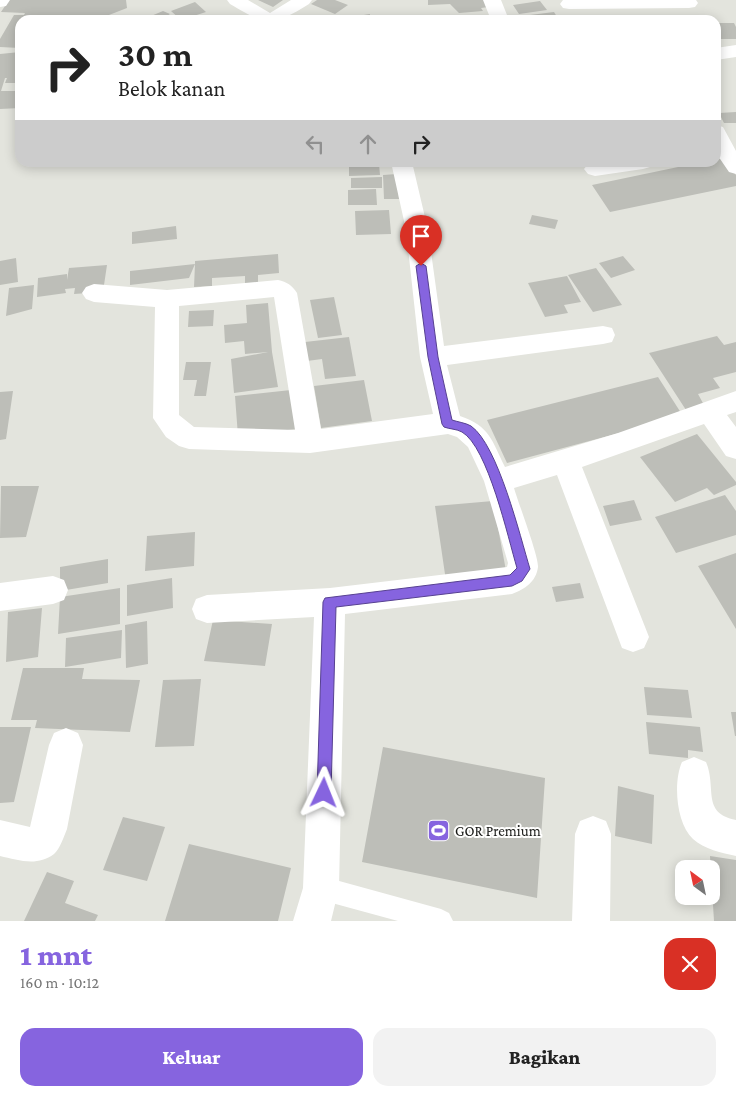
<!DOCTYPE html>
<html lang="id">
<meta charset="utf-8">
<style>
:root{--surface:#fff;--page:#f2f2f2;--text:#222;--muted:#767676;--accent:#8664df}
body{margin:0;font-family:"Crimson Pro",serif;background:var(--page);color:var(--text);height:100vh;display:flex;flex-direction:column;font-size:19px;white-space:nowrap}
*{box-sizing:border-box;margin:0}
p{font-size:16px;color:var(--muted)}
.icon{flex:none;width:28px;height:28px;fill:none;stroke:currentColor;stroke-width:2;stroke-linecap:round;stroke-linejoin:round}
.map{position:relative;height:921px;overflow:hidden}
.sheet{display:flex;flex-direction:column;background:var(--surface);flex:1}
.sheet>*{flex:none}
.hud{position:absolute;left:15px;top:15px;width:706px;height:152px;border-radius:15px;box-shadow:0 2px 12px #0003;background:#fff;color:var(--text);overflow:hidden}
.needle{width:32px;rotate:327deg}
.tools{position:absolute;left:675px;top:860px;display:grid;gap:10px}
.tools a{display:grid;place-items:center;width:45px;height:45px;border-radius:10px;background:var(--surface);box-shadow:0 2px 12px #0003;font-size:25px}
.pin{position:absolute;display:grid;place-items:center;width:42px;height:42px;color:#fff;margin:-51px -21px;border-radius:50% 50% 50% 0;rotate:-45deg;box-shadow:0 0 5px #0007}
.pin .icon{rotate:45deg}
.me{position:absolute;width:55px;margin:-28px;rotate:2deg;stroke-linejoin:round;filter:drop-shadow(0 0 4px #0008)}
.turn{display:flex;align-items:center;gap:18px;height:105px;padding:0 20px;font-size:22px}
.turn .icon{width:65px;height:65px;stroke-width:2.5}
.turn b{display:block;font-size:35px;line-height:42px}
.lanes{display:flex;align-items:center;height:48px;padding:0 20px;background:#0003;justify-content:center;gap:25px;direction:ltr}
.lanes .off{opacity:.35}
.round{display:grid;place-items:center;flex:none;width:52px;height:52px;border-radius:15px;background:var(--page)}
.headline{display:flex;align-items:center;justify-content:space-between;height:85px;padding:0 20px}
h1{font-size:30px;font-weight:800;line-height:38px;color:var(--accent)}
.action{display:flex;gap:10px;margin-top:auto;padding:10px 20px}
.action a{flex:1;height:58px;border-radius:15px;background:var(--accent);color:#fff;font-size:20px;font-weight:800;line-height:58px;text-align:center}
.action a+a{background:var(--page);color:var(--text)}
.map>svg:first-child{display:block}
.building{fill:#bdbeb8}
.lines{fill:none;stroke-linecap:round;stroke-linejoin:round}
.lane{fill:#fff;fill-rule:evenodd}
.street{fill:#fff;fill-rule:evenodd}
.secondary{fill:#fff;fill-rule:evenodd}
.route{fill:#8664df;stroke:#574191}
.labels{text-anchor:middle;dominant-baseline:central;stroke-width:4;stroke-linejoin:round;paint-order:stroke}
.near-poi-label{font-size:15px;fill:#171815;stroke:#fffffe;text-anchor:start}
</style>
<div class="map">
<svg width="736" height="921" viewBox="0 0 736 921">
<rect width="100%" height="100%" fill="#e3e4dd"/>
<path class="building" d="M 9,0 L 126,0 L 127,8 L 96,20 L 20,20 L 20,48 L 0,47 L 0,39 L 14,15 L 24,15 L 25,13 L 1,12 Z
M 258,0 L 283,0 L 273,7 Z
M 317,0 L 335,0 L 348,5 L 335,14 L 311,4 Z
M 428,0 L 485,0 L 488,7 L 481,8 L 483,11 L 459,13 L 450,4 L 428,5 Z
M 540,1 L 547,10 L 519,14 L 513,5 Z
M 195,2 L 206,12 L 181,20 L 171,11 Z
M 163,11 L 170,14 L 161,20 L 156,20 L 151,16 Z
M 554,12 L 559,20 L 516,20 L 514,17 Z
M 370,14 L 369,20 L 353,20 L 351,17 Z
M 716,23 L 734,23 L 736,27 L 736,39 L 716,39 Z
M 20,52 L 20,83 L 5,83 L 7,78 L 5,78 L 1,91 L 20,91 L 20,108 L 0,109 L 0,54 Z
M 736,112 L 736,123 L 724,123 L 719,113 Z
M 722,158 L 736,175 L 736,186 L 610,212 L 592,185 L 702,162 L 716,162 L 716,160 Z
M 379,164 L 380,175 L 349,176 L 349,165 Z
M 397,174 L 399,199 L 384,199 L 383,175 Z
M 382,177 L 382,188 L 351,188 L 351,178 Z
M 376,189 L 377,205 L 348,205 L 348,190 Z
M 389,210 L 391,234 L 356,235 L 355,211 Z
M 532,215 L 558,220 L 555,229 L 529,224 Z
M 176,226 L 177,239 L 132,244 L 132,232 Z
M 278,254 L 279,273 L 258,275 L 258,283 L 245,284 L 245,276 L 212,278 L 212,286 L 194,287 L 195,264 L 189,278 L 130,285 L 130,271 L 195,264 L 195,261 Z
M 623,256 L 635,270 L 611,278 L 599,263 Z
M 16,258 L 18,282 L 0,285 L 0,261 Z
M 107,265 L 104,285 L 88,293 L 74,294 L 75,288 L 65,289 L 66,293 L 37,297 L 38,278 L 67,274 L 67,280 L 69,268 Z
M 596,268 L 622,305 L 593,312 L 568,275 Z
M 567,276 L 581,302 L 564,305 L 568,313 L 545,317 L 528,283 Z
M 34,285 L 32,309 L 6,316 L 9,288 Z
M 334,297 L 342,335 L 318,338 L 310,300 Z
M 268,303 L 272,352 L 278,387 L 234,393 L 231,359 L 268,352 L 245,354 L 244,341 L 225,343 L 224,325 L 247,323 L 246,305 Z
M 214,310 L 213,326 L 188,327 L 189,311 Z
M 717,336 L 724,345 L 736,342 L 736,372 L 713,378 L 720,388 L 698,394 L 704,405 L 686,410 L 649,353 Z
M 349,337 L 356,376 L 325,379 L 322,359 L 307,361 L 305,342 Z
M 186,362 L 211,362 L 206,396 L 194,396 L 197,380 L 183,380 Z
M 658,377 L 683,416 L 507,463 L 487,420 Z
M 364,380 L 372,421 L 321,428 L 314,386 Z
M 291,390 L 296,429 L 238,436 L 235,396 Z
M 13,391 L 6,439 L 0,440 L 0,392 Z
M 697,434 L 736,482 L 736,485 L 714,495 L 707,488 L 675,502 L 640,457 Z
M 1,486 L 39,486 L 26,537 L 0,538 Z
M 725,495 L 736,511 L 736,535 L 676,553 L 655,517 Z
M 634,500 L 642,520 L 610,526 L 603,506 Z
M 493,501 L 507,576 L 446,581 L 435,506 Z
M 195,532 L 194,566 L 145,571 L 147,536 Z
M 736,553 L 736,629 L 698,566 Z
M 108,559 L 108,583 L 60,591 L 60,567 Z
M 172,578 L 173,608 L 127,616 L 127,585 Z
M 580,583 L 584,598 L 556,602 L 552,587 Z
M 120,588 L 120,624 L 58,634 L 60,597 Z
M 42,608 L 38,657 L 6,662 L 8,612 Z
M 213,620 L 272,624 L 265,666 L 204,661 Z
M 147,621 L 148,664 L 126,668 L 125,625 Z
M 122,630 L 121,658 L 65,667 L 66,638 Z
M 23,668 L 84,668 L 82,679 L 140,680 L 130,732 L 35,728 L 37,720 L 11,720 Z
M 201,679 L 194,746 L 155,747 L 163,680 Z
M 644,687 L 688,690 L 692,718 L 647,715 Z
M 731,712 L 736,712 L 736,736 L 735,736 Z
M 646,722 L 700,727 L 703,752 L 688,750 L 688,758 L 649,754 Z
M 0,727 L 31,727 L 14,802 L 0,803 Z
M 383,747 L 545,778 L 537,898 L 362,862 Z
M 618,786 L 654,795 L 652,844 L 615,836 Z
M 123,817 L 165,827 L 147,881 L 103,870 Z
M 189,844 L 291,868 L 278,921 L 165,921 Z
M 710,856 L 736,860 L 736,921 L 714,921 Z
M 47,872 L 74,881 L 65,903 L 98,915 L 95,921 L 24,921 Z"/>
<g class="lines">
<path class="lane" d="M 321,876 L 441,909 L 449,913 L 453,921 L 398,921 L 321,900 L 313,896 L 309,888 L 313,880 Z"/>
<path class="street" d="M 227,0 L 248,0 L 270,13 L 291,0 L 312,0 L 309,4 C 272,27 267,26 230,4 Z
M 483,0 L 501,0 L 509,20 L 491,20 Z
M 563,0 L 696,0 L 698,3 L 695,7 L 689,8 L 569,9 L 563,8 L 560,4 Z
M 736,45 L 736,57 L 716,60 L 716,48 Z
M 716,125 L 723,127 L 736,151 L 736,174 L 729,172 L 716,153 Z
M 391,162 L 412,162 L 428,230 L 444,346 L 603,326 L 612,328 L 615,335 L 612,342 L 603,344 L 447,365 L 460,416 C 490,426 492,441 505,467 L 618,433 L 736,391 L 736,412 L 727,415 L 736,427 L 736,459 L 726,456 L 704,424 L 582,467 L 649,637 L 644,648 L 633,652 L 622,648 L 557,475 L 514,488 C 518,502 539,557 538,567 C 536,582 525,589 512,594 L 345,614 L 339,888 L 331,921 L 293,921 L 303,888 L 314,617 L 207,623 L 196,619 L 192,609 L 196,599 L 207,595 L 330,588 L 507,567 L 508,563 L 484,481 L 468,447 L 457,437 L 448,434 L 310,453 L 189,449 L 179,446 L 166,437 L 153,418 L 155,307 L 94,302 L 86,299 L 82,293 L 86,287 L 94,284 L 167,290 L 278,280 C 287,282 292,285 297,293 L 321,429 L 433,414 L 420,357 L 406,230 ZM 274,297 L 295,430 L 194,427 L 179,415 L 179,306 Z
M 594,162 L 653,162 L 650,167 L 643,169 L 595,176 L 588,174 L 584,169 L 588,164 Z
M 53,576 L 64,580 L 68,590 L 64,600 L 53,604 L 0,611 L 0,583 Z
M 66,728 L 78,733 L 83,745 L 67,829 C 64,836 60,849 54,854 C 37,867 18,860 0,856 L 0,820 L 30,827 L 49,745 L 54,733 Z
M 694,757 L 706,762 C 717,788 701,813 736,820 L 736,856 C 722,853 704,849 693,839 C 676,823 673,782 682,762 Z
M 593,816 L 606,821 L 611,834 L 610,921 L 572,921 L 575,834 L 580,821 Z"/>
<path class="secondary" d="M 0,0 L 10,0 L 6,6 L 0,7 Z"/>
</g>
<path class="route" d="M 421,263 L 426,266 L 438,357 L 452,420 C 458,422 466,423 471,426 C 498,445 520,536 530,569 L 522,581 L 512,586 L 336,607 L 331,793 L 329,798 L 324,800 L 319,798 L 317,793 L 323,602 L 325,598 L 510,575 L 517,568 C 508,538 488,447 462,432 C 457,429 449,429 444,427 L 442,424 L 428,357 L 416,266 Z"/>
<defs>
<symbol id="stadium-square" viewBox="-11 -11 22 22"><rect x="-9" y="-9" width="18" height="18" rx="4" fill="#8664df" stroke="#fffffe"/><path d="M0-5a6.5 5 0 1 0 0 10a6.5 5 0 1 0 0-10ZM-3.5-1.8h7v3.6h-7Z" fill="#fff"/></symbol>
</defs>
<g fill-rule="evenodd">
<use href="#stadium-square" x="426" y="818" width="25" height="25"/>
</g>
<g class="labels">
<g class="near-poi-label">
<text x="455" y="831">GOR Premium</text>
</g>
</g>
</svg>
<div class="tools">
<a><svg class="needle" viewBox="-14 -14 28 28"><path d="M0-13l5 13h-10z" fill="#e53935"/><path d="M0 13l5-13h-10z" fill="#767676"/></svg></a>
</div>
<div class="pin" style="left:421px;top:266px;background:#d93025"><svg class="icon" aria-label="arrive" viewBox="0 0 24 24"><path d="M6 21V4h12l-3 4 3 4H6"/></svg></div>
<svg class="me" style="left:324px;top:793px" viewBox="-20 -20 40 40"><path d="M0-17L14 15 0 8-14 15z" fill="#8664df" stroke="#fff" stroke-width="4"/></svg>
<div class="hud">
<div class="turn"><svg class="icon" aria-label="right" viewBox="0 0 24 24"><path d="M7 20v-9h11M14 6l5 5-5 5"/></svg><div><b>30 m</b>Belok kanan</div></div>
<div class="lanes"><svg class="icon off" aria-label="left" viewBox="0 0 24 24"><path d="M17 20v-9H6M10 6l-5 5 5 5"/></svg><svg class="icon off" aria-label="ahead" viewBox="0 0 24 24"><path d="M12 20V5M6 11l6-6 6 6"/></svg><svg class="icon" aria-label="right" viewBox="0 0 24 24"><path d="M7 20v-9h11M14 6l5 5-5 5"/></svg></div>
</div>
</div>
<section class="sheet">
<div class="headline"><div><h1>1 mnt</h1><p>160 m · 10:12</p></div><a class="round" style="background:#d93025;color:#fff"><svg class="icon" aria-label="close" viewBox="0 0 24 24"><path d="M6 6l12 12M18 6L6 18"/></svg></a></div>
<div class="action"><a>Keluar</a><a>Bagikan</a></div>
</section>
